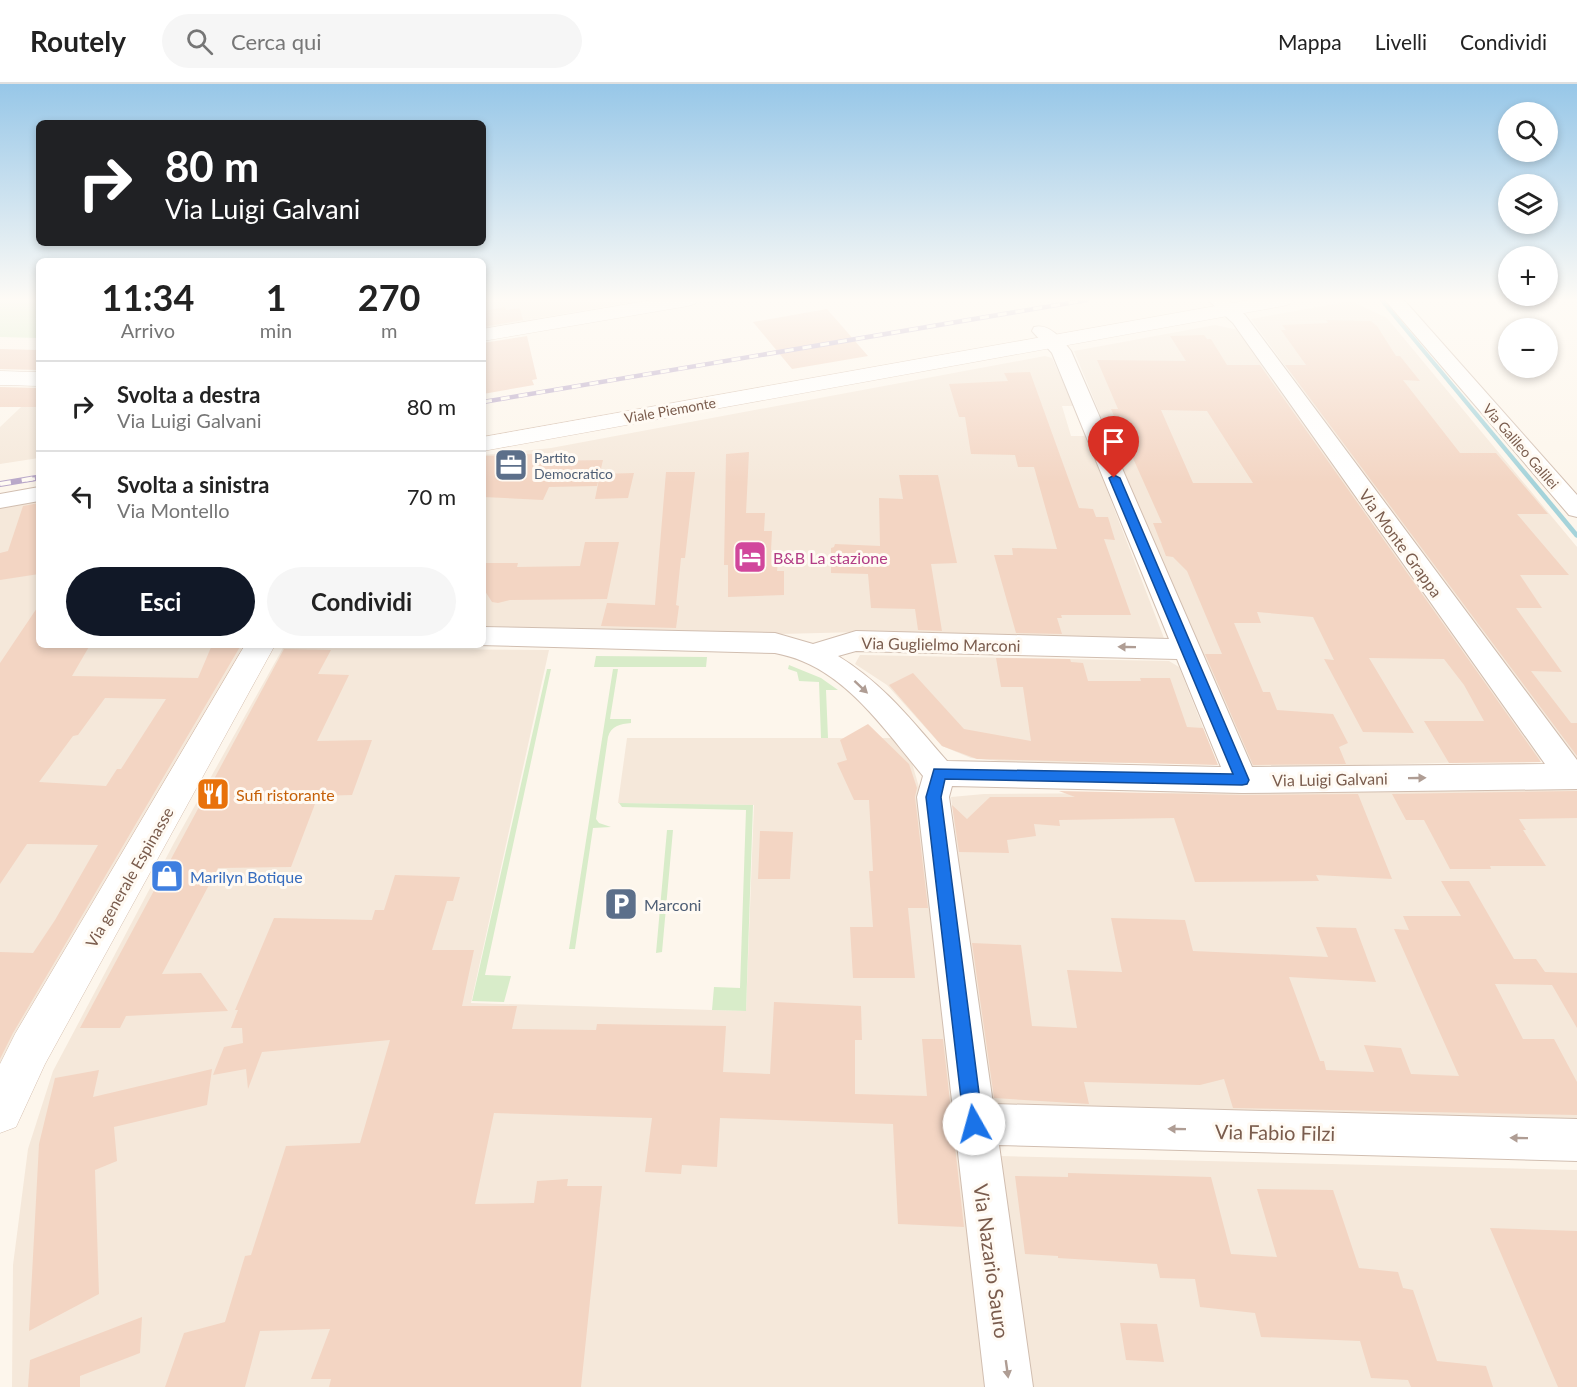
<!DOCTYPE html>
<html lang="it">
<meta charset="utf-8">
<style>
:root{--surface:#fff;--page:#f6f6f6;--text:#222;--muted:#767676;--line:#e0e0e0;--accent:#111827}
body{margin:0;font-family:Lato,sans-serif;background:var(--page);color:var(--text);height:100vh;display:flex;flex-direction:column;font-size:22px;white-space:nowrap}
*{box-sizing:border-box;margin:0}
p{font-size:20px;color:var(--muted)}
.icon{flex:none;width:33px;height:33px;fill:none;stroke:currentColor;stroke-width:2;stroke-linecap:round;stroke-linejoin:round}
.map{position:relative;flex:1;overflow:hidden}
.panel{position:absolute;left:36px;top:174px;width:450px;height:390px;display:flex;flex-direction:column;background:var(--surface);border-radius:9px;box-shadow:0 3px 9px #0003}
.panel>*{flex:none}
.banner{position:absolute;left:36px;top:36px;width:450px;height:126px;border-radius:9px;box-shadow:0 3px 9px #0003;background:#202124;color:#fff;overflow:hidden}
.fabs{position:absolute;left:1498px;top:18px;display:grid;gap:12px}
.fabs a{display:grid;place-items:center;width:60px;height:60px;border-radius:50%;background:var(--surface);box-shadow:0 3px 9px #0003;font-size:30px}
.pin{position:absolute;display:grid;place-items:center;width:51px;height:51px;color:#fff;margin:-62px -26px;border-radius:50% 50% 50% 0;rotate:-45deg;box-shadow:0 0 6px #0007}
.pin .icon{rotate:45deg}
.me{position:absolute;width:66px;margin:-33px;rotate:353deg;stroke-linejoin:round;filter:drop-shadow(0 0 4px #0008)}
.turn{display:flex;align-items:center;gap:21px;height:126px;padding:0 30px;font-size:27px}
.turn .icon{width:78px;height:78px;stroke-width:2.5}
.turn b{display:block;font-size:42px;line-height:51px}
.eta{display:flex;justify-content:space-evenly;align-items:center;height:102px;text-align:center}
.eta b{font-size:36px;font-weight:700;line-height:42px}
.cta{display:flex;gap:12px;margin-top:auto;padding:12px 30px}
.cta a{flex:1;height:69px;border-radius:36px;background:var(--accent);color:#fff;font-size:24px;font-weight:700;line-height:69px;text-align:center}
.cta a+a{background:var(--page);color:var(--text)}
ul{padding:0;list-style:none}
li{display:flex;align-items:center;gap:18px;height:90px;padding:0 30px;border-top:2px solid var(--line)}
li div{flex:1}
li b{display:block;font-size:22px}
li em{font-style:normal}
header{display:flex;align-items:center;gap:36px;box-sizing:border-box;height:84px;padding:0 30px;background:var(--surface);border-bottom:2px solid var(--line)}
header strong{font-size:28px}
nav{display:flex;gap:33px;margin-inline-start:auto;font-size:21px}
.search{width:420px;height:54px;background:var(--page);display:flex;align-items:center;gap:15px;box-sizing:border-box;padding:0 21px;border-radius:33px;color:var(--muted);font-size:22px}
.map>svg:first-child{display:block}
.residential{fill:#f5e8da}
.green{fill:#d8ecc9}
.lines{fill:none;stroke-linecap:round;stroke-linejoin:round}
.stream{fill:#a5d3da;fill-rule:evenodd}
.building{fill:#f3d5c3;fill-rule:evenodd}
.street-casing{stroke:#d1beb0;stroke-width:2}
.secondary-casing{stroke:#d6c0b0;stroke-width:1}
.street{fill:#fff;fill-rule:evenodd}
.secondary{fill:#fff;fill-rule:evenodd}
.rail-far1-casing{stroke:#b9a8c9;stroke-width:4.5}
.rail-casing{stroke:#b9a8c9;stroke-width:6}
.rail-far1{stroke:#fffaf3;stroke-width:3;stroke-dasharray:9;stroke-linecap:butt}
.rail{stroke:#fffaf3;stroke-width:4;stroke-dasharray:11;stroke-linecap:butt}
.oneway{fill:#af9d94}
.route{fill:#1a73e8;stroke:#114b97;stroke-width:1.5}
.labels{text-anchor:middle;dominant-baseline:central;stroke-width:6;stroke-linejoin:round;paint-order:stroke}
.far-street-label{font-size:14px;fill:#7a5c4d;stroke:#fffaf3}
.far-service-label{font-size:14px;fill:#4e5e75;stroke:#fffaf3;text-anchor:start}
.street-label{font-size:16px;fill:#7a5c4d;stroke:#fffaf3}
.hotel-label{font-size:16px;fill:#b23c85;stroke:#fffaf3;text-anchor:start}
.food-label{font-size:16px;fill:#c56008;stroke:#fffaf3;text-anchor:start}
.shop-label{font-size:16px;fill:#366cbe;stroke:#fffaf3;text-anchor:start}
.service-label{font-size:16px;fill:#4e5e75;stroke:#fffaf3;text-anchor:start}
.near-street-label{font-size:20px;fill:#7a5c4d;stroke:#fffaf3}
</style>
<header>
<strong>Routely</strong>
<div class="search"><svg class="icon" aria-label="search" viewBox="0 0 24 24"><circle cx="10" cy="10" r="6"/><path d="M15 15l6 6"/></svg>Cerca qui</div>
<nav><a>Mappa</a><a>Livelli</a><a>Condividi</a></nav>
</header>
<div class="map">
<svg width="1577" height="1303" viewBox="0 0 1577 1303">
<rect width="100%" height="100%" fill="#fdf6ec"/>
<path class="residential" d="M 483,216 L 631,216 L 631,218 L 483,244 Z
M 1351,217 L 1387,234 L 1577,463 L 1577,678 L 1572,678 L 1251,235 Z
M 1215,241 L 1238,246 L 1550,676 L 1248,684 L 1240,671 L 1074,267 Z
M 1045,272 L 1052,274 L 1074,322 L 1062,322 L 1071,352 L 1086,352 L 1164,554 L 964,552 L 861,548 L 779,550 L 483,542 L 483,371 L 551,364 Z
M 39,306 L 39,374 L 0,380 L 0,343 Z
M 39,417 L 39,561 L 243,561 L 215,625 L 0,980 L 0,424 Z
M 283,564 L 549,566 L 471,919 L 746,927 L 754,721 L 618,719 L 627,654 L 892,654 L 912,679 L 923,717 L 990,1303 L 12,1303 L 13,1181 L 28,1065 L 53,987 L 174,759 Z
M 860,571 L 1169,577 L 1179,583 L 1217,679 L 1018,679 L 971,674 L 942,662 L 887,601 L 855,580 Z
M 1577,706 L 1577,1035 L 1107,1025 L 987,1019 L 951,713 L 984,710 Z
M 1000,1072 L 1577,1086 L 1577,1303 L 1030,1303 Z"/>
<path class="green" d="M 0,216 L 39,216 L 39,254 L 0,253 Z
M 596,572 L 707,573 L 706,583 L 594,583 Z
M 789,581 L 821,594 L 838,606 L 826,606 L 828,654 L 821,654 L 819,598 L 799,597 L 797,588 L 788,585 Z
M 547,585 L 551,585 L 485,891 L 511,892 L 504,918 L 472,917 Z
M 613,585 L 618,585 L 610,635 L 631,635 L 631,639 C 620,640 611,642 608,653 L 596,735 L 599,739 L 611,743 L 593,744 L 575,865 L 569,865 Z
M 619,719 L 753,721 L 746,927 L 712,926 L 714,903 L 740,904 L 746,726 L 622,723 Z
M 667,746 L 673,746 L 662,868 L 656,869 Z"/>
<g class="lines">
<path class="stream" d="M 1379,216 L 1384,216 L 1577,448 L 1577,454 L 1575,453 Z"/>
</g>
<path class="building" d="M 505,223 L 506,226 L 520,224 L 523,236 L 483,243 L 483,227 Z
M 827,225 L 868,272 L 792,285 L 753,238 Z
M 1326,236 L 1371,237 L 1377,242 L 1396,272 L 1400,272 L 1420,297 L 1403,296 L 1460,369 L 1496,369 L 1548,430 L 1517,430 L 1569,491 L 1520,491 L 1542,524 L 1516,524 L 1562,588 L 1531,587 L 1571,639 L 1577,639 L 1577,672 L 1285,281 L 1306,281 L 1281,246 L 1286,246 L 1282,241 L 1328,239 Z
M 1204,251 L 1207,255 L 1211,255 L 1227,281 L 1260,281 L 1541,678 L 1449,679 L 1424,637 L 1484,637 L 1464,601 L 1444,575 L 1369,574 L 1414,649 L 1363,648 L 1324,575 L 1334,576 L 1313,533 L 1257,528 L 1261,539 L 1234,539 L 1263,608 L 1270,608 L 1277,626 L 1333,630 L 1348,659 L 1339,663 L 1346,680 L 1253,681 L 1205,570 L 1222,570 L 1187,487 L 1173,473 L 1166,472 L 1153,439 L 1162,439 L 1111,325 L 1118,325 L 1097,276 L 1186,277 L 1170,252 ZM 1161,326 L 1207,327 L 1253,399 L 1193,399 Z
M 527,252 L 537,295 L 532,296 L 534,301 L 483,310 L 483,259 Z
M 0,265 L 39,266 L 39,286 L 0,285 Z
M 1030,288 L 1079,424 L 1093,425 L 1096,433 L 1108,433 L 1115,456 L 1104,455 L 1131,531 L 1061,531 L 1062,534 L 1057,534 L 1062,550 L 1016,549 L 994,471 L 1013,471 L 1012,464 L 1057,465 L 1034,383 L 1018,383 L 1015,371 L 971,370 L 965,333 L 959,333 L 949,300 L 1008,297 L 1004,289 Z
M 0,303 L 39,304 L 39,323 L 0,323 Z
M 749,368 L 746,429 L 765,429 L 764,447 L 772,447 L 771,467 L 779,467 L 777,487 L 784,487 L 784,511 L 728,513 L 728,481 L 724,481 L 726,370 Z
M 534,370 L 549,372 L 548,377 L 603,376 L 597,402 L 549,403 L 543,416 L 483,413 L 483,372 Z
M 666,388 L 695,388 L 685,474 L 681,474 L 676,521 L 679,522 L 676,544 L 601,542 L 607,519 L 655,521 Z
M 634,389 L 628,414 L 595,415 L 600,390 Z
M 899,391 L 938,391 L 957,479 L 931,480 L 942,547 L 918,546 L 915,525 L 871,524 L 868,490 L 831,489 L 831,464 L 834,463 L 835,460 L 880,462 L 879,414 L 903,415 Z
M 39,419 L 39,490 L 0,496 L 0,469 L 8,467 L 23,422 Z
M 585,458 L 619,458 L 607,515 L 510,516 L 498,519 L 492,518 L 483,504 L 483,479 L 518,479 L 517,483 L 580,482 Z
M 39,521 L 39,561 L 90,561 L 72,592 L 198,594 L 212,561 L 241,561 L 13,949 L 0,975 L 0,868 L 33,869 L 55,836 L 98,761 L 27,760 L 0,800 L 0,579 ZM 105,614 L 166,615 L 121,685 L 117,685 L 106,702 L 39,698 L 73,652 L 78,651 Z
M 284,565 L 331,566 L 318,590 L 349,591 L 317,657 L 372,656 L 352,711 L 318,712 L 291,783 L 218,784 L 162,890 L 201,889 L 228,927 L 126,932 L 120,944 L 80,944 Z
M 996,574 L 1070,575 L 1071,578 L 1083,579 L 1088,597 L 1141,597 L 1140,594 L 1170,594 L 1187,643 L 1203,644 L 1218,681 L 977,675 L 942,662 L 889,601 L 913,589 L 964,645 L 1031,657 L 1023,603 L 1001,603 Z
M 868,640 L 909,680 L 917,704 L 915,713 L 928,824 L 908,824 L 915,894 L 853,894 L 850,843 L 873,843 L 869,787 L 873,787 L 869,716 L 854,716 L 837,679 L 847,676 L 840,656 Z
M 1059,707 L 1242,711 L 1358,710 L 1392,795 L 1316,791 L 1319,797 L 1195,798 L 1174,734 L 1059,736 L 1060,742 L 1034,740 L 1036,752 L 1007,756 L 1009,769 L 959,768 L 952,721 L 967,735 L 990,713 L 1075,713 Z
M 1577,707 L 1577,734 L 1519,735 L 1526,746 L 1523,746 L 1546,782 L 1490,782 L 1491,785 L 1450,785 L 1424,736 L 1406,736 L 1392,710 Z
M 760,747 L 793,748 L 790,795 L 758,795 Z
M 395,791 L 460,793 L 453,817 L 447,817 L 432,866 L 474,866 L 462,922 L 517,922 L 512,945 L 596,946 L 597,940 L 726,942 L 723,988 L 770,990 L 774,918 L 861,922 L 862,956 L 855,956 L 855,1010 L 927,1012 L 922,955 L 943,955 L 964,1143 L 898,1140 L 893,1040 L 720,1034 L 717,1083 L 682,1081 L 681,1090 L 645,1088 L 652,1034 L 494,1029 L 475,1120 L 534,1119 L 537,1097 L 568,1095 L 567,1102 L 602,1102 L 581,1303 L 329,1303 L 331,1295 L 311,1295 L 330,1245 L 260,1247 L 245,1303 L 165,1303 L 184,1249 L 225,1238 L 245,1172 L 251,1171 L 286,1062 L 360,1059 L 390,956 L 262,968 L 248,1005 L 246,985 L 213,991 L 224,963 L 243,959 L 242,944 L 231,944 L 238,926 L 235,926 L 274,834 L 372,836 L 375,826 L 384,826 Z
M 1441,797 L 1469,797 L 1514,875 L 1536,875 L 1545,888 L 1577,889 L 1577,944 L 1552,901 L 1495,900 L 1523,955 L 1554,955 L 1577,998 L 1577,1031 L 1233,1024 L 1224,995 L 1200,1001 L 1084,998 L 1089,1020 L 994,1014 L 972,859 L 1021,861 L 1032,942 L 1077,944 L 1067,886 L 1122,888 L 1111,834 L 1185,836 L 1193,867 L 1286,871 L 1328,873 L 1316,843 L 1356,844 L 1376,898 L 1289,893 L 1320,977 L 1324,977 L 1326,986 L 1374,988 L 1364,961 L 1401,964 L 1411,990 L 1459,992 L 1394,845 L 1409,846 L 1403,832 L 1461,832 Z
M 212,985 L 207,1021 L 114,1043 L 117,1077 L 95,1086 L 99,1210 L 29,1247 L 39,1060 L 55,994 L 99,986 L 93,1013 Z
M 1068,1089 L 1211,1093 L 1231,1170 L 1277,1173 L 1257,1105 L 1333,1106 L 1359,1184 L 1398,1188 L 1403,1204 L 1413,1206 L 1437,1277 L 1486,1282 L 1493,1303 L 1411,1303 L 1408,1296 L 1371,1294 L 1360,1257 L 1261,1253 L 1255,1229 L 1200,1223 L 1195,1195 L 1160,1194 L 1157,1180 L 1058,1174 L 1058,1172 L 1025,1170 L 1015,1092 L 1068,1093 Z
M 1490,1144 L 1577,1147 L 1577,1303 L 1558,1303 Z
M 142,1233 L 140,1269 L 80,1292 L 80,1303 L 28,1303 L 30,1276 Z
M 1120,1239 L 1157,1240 L 1164,1278 L 1126,1276 Z"/>
<g class="lines">
<defs>
<path id="street" d="M 1208,216 L 1228,216 L 1245,231 L 1577,676 L 1577,705 L 1242,709 L 952,702 L 949,713 L 993,1020 L 1577,1035 L 1577,1077 L 999,1061 L 1033,1303 L 985,1303 L 917,713 L 923,692 C 889,651 852,597 802,577 C 793,573 784,571 775,569 L 478,561 L 483,561 L 483,543 L 775,549 L 813,560 L 856,547 L 1169,555 L 1052,269 L 1032,247 L 1034,243 C 1049,239 1062,255 1071,267 L 1252,683 L 1545,680 L 1233,239 ZM 856,567 L 1177,575 L 1221,683 L 947,677 C 912,637 884,600 838,572 Z
M 1385,216 L 1404,216 L 1577,411 L 1577,433 L 1569,431 Z
M 39,403 L 39,417 L 0,424 L 0,410 Z"/>
<path id="secondary" d="M 652,216 L 698,216 L 695,220 L 688,222 L 483,257 L 483,245 Z
M 1249,216 L 1293,216 L 1290,220 L 1283,222 L 483,367 L 483,353 Z
M 0,287 L 39,288 L 39,302 L 0,301 Z
M 245,561 L 275,561 L 45,980 L 16,1043 L 0,1049 L 0,980 L 15,950 Z"/>
</defs>
<use href="#street" class="street-casing"/>
<use href="#secondary" class="secondary-casing"/>
<use href="#street" class="street"/>
<use href="#secondary" class="secondary"/>
<defs>
<path id="rail-far1" d="M 483,318 L 1087,216
M 26,396 L 39,394"/>
<path id="rail" d="M 0,400 L 36,394"/>
</defs>
<use href="#rail-far1" class="rail-far1-casing"/>
<use href="#rail" class="rail-casing"/>
<use href="#rail-far1" class="rail-far1"/>
<use href="#rail" class="rail"/>
</g>
<defs><path id="oneway-solid" d="M-6-.8H1V-3.2L6.5 0L1 3.2V.8H-6Z" transform="scale(1.5)"/></defs>
<g class="oneway">
<use href="#oneway-solid" transform="translate(1127 563) rotate(-179)"/>
<use href="#oneway-solid" transform="translate(861 603) rotate(43)"/>
<use href="#oneway-solid" transform="translate(1417 694) rotate(-1)"/>
<use href="#oneway-solid" transform="translate(1177 1045) rotate(-179)"/>
<use href="#oneway-solid" transform="translate(1519 1054) rotate(-179)"/>
<use href="#oneway-solid" transform="translate(1007 1285) rotate(82)"/>
</g>
<linearGradient id="sky" x2="0" y2="1"><stop stop-color="#97c7e8"/><stop offset="0.54" stop-color="#fefbf6"/><stop offset="1" stop-color="#fefbf6" stop-opacity="0"/></linearGradient>
<rect width="1577" height="399" fill="url(#sky)"/>
<path class="route" d="M 1114,391 L 1120,394 L 1249,696 L 1247,700 L 1242,701 L 945,695 L 941,713 L 983,1040 L 980,1047 L 974,1049 L 967,1047 L 964,1040 L 926,713 L 934,685 L 1233,690 L 1109,394 Z"/>
<defs>
<symbol id="office-square" viewBox="-11 -11 22 22"><rect x="-9" y="-9" width="18" height="18" rx="4" fill="#5c6f8a" stroke="#fffaf3"/><path d="M-6-3h4V-5.5h4V-3h4V5H-6ZM-1-4.5V-3h2v-1.5ZM-6 0V1H6V0Z" fill="#fff"/></symbol>
<symbol id="hotel-square" viewBox="-11 -11 22 22"><rect x="-9" y="-9" width="18" height="18" rx="4" fill="#d1479c" stroke="#fffaf3"/><path d="M-6-4.5h1.5V1H6V5H4.5V3h-9V5H-6ZM-4 0a1.8 1.8 0 1 1 3.6 0ZM.5 0V-2.5h3Q6-2.5 6 0Z" fill="#fff"/></symbol>
<symbol id="restaurant-square" viewBox="-11 -11 22 22"><rect x="-9" y="-9" width="18" height="18" rx="4" fill="#e8710a" stroke="#fffaf3"/><path d="M-5-6h1v4h1v-4h1v4h1v-4h1v5L-1.5 .5V6h-2V.5L-5-1ZM5-6V6H3V1.5H1.5Q1.5-4 5-6Z" fill="#fff"/></symbol>
<symbol id="shop-square" viewBox="-11 -11 22 22"><rect x="-9" y="-9" width="18" height="18" rx="4" fill="#3f7fe0" stroke="#fffaf3"/><path d="M-5-2.5h2.3a2.7 3.5 0 0 1 5.4 0H5L5.5 6h-11ZM-1.5-2.5h3a1.5 2.3 0 0 0-3 0Z" fill="#fff"/></symbol>
<symbol id="parking-square" viewBox="-11 -11 22 22"><rect x="-9" y="-9" width="18" height="18" rx="4" fill="#5c6f8a" stroke="#fffaf3"/><path d="M-3.5-5.5H1a3.5 3.5 0 0 1 0 7H-1V5.5H-3.5ZM-1-3.4V-.6H.8a1.4 1.4 0 0 0 0-2.8Z" fill="#fff"/></symbol>
</defs>
<g fill-rule="evenodd">
<use href="#office-square" x="492" y="362" width="38" height="38"/>
<use href="#hotel-square" x="731" y="454" width="38" height="38"/>
<use href="#restaurant-square" x="194" y="691" width="38" height="38"/>
<use href="#shop-square" x="148" y="773" width="38" height="38"/>
<use href="#parking-square" x="602" y="801" width="38" height="38"/>
</g>
<g class="labels">
<g class="far-street-label">
<text transform="translate(670 326) rotate(-10)">Viale Piemonte</text>
<text transform="translate(1521 362) rotate(49)">Via Galileo Galilei</text>
</g>
<g class="far-service-label">
<text x="534" y="373">Partito<tspan x="534" dy="16">Democratico</tspan></text>
</g>
<g class="street-label">
<text transform="translate(1401 459) rotate(54)">Via Monte Grappa</text>
<text transform="translate(941 560) rotate(1)">Via Guglielmo Marconi</text>
<text transform="translate(1330 695) rotate(-1)">Via Luigi Galvani</text>
<text transform="translate(129 793) rotate(-60)">Via generale Espinasse</text>
</g>
<g class="hotel-label">
<text x="773" y="473">B&amp;B La stazione</text>
</g>
<g class="food-label">
<text x="236" y="710">Sufi ristorante</text>
</g>
<g class="shop-label">
<text x="190" y="792">Marilyn Botique</text>
</g>
<g class="service-label">
<text x="644" y="820">Marconi</text>
</g>
<g class="near-street-label">
<text transform="translate(1275 1048) rotate(1)">Via Fabio Filzi</text>
<text transform="translate(992 1177) rotate(82)">Via Nazario Sauro</text>
</g>
</g>
</svg>
<div class="fabs">
<a><svg class="icon" aria-label="search" viewBox="0 0 24 24"><circle cx="10" cy="10" r="6"/><path d="M15 15l6 6"/></svg></a>
<a><svg class="icon" aria-label="layers" viewBox="0 0 24 24"><path d="M12 4l9 5-9 5-9-5zM3 14l9 5 9-5"/></svg></a>
<a>+</a>
<a>−</a>
</div>
<div class="pin" style="left:1114px;top:394px;background:#d93025"><svg class="icon" aria-label="arrive" viewBox="0 0 24 24"><path d="M6 21V4h12l-3 4 3 4H6"/></svg></div>
<svg class="me" style="left:974px;top:1040px" viewBox="-20 -20 40 40"><circle r="19" fill="#fff"/><path d="M0-13L10 11 0 6-10 11z" fill="#1a73e8"/></svg>
<div class="banner">
<div class="turn"><svg class="icon" aria-label="right" viewBox="0 0 24 24"><path d="M7 20v-9h11M14 6l5 5-5 5"/></svg><div><b>80 m</b>Via Luigi Galvani</div></div>
</div>
<section class="panel">
<div class="eta">
<div><b>11:34</b><p>Arrivo</p></div>
<div><b>1</b><p>min</p></div>
<div><b>270</b><p>m</p></div>
</div>
<ul>
<li><svg class="icon" aria-label="right" viewBox="0 0 24 24"><path d="M7 20v-9h11M14 6l5 5-5 5"/></svg><div><b>Svolta a destra</b><p>Via Luigi Galvani</p></div><em>80 m</em></li>
<li><svg class="icon" aria-label="left" viewBox="0 0 24 24"><path d="M17 20v-9H6M10 6l-5 5 5 5"/></svg><div><b>Svolta a sinistra</b><p>Via Montello</p></div><em>70 m</em></li>
</ul>
<div class="cta"><a>Esci</a><a>Condividi</a></div>
</section>
</div>
